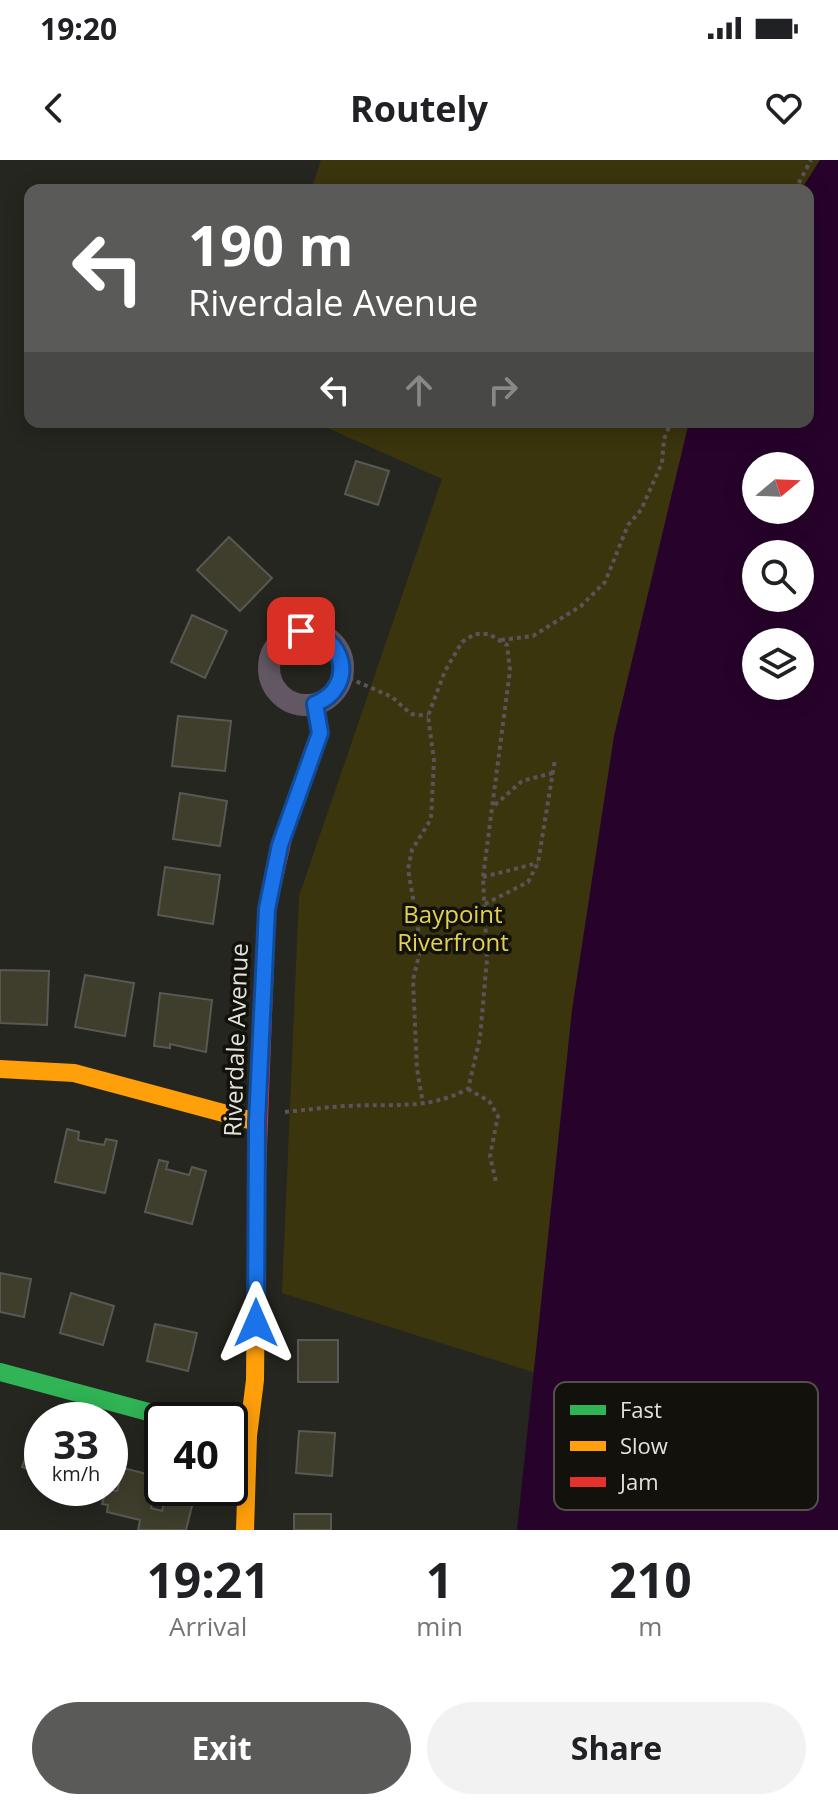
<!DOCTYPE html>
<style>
:root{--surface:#fff;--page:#f2f2f2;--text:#202124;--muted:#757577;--accent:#5a5b59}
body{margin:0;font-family:"Open Sans",sans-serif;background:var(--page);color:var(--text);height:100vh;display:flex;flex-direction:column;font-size:30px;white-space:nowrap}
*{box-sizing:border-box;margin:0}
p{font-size:26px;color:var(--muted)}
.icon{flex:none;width:44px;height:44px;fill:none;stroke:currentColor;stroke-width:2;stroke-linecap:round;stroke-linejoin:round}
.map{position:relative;height:1370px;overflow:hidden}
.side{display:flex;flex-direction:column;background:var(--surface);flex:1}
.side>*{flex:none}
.guide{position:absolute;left:24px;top:24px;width:790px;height:244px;border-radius:16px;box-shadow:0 4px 20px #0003;background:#5a5b59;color:#fff;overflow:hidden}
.needle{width:52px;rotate:71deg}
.controls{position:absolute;left:742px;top:292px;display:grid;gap:16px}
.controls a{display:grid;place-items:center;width:72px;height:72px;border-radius:50%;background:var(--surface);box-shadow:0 4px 20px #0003;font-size:40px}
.speed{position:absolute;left:24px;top:1242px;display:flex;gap:16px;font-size:40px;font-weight:700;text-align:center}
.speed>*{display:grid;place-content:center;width:104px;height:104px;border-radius:50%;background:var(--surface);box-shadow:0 4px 20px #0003;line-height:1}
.speed small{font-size:20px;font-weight:400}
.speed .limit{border:4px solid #111;border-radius:12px;background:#fff;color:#111}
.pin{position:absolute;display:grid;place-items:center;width:68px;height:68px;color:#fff;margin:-34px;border-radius:16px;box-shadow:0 4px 12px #0006}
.me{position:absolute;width:88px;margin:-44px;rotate:0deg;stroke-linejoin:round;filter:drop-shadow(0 0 6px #0008)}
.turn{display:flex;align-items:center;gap:28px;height:168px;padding:0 32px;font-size:36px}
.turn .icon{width:104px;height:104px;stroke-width:2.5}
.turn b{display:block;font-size:56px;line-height:68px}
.lanes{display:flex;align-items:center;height:76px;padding:0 32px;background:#0003;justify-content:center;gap:40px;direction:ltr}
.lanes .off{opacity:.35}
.eta{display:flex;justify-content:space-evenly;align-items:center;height:136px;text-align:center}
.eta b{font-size:48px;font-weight:700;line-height:56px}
.action{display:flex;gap:16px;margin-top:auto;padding:16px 32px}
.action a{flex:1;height:92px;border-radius:48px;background:var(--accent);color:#fff;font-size:32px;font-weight:700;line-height:92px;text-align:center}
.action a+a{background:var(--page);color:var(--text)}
.status{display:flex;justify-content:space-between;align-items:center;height:56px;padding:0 40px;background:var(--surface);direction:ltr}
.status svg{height:22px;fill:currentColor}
header{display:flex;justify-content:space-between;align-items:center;height:104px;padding:0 32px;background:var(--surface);font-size:36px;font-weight:700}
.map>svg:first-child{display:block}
.green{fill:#3a350d}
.water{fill:#27032b;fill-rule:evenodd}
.building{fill:#3f3d2b;stroke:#595953;stroke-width:2}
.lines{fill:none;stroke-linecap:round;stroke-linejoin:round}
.path{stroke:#5b5359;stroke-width:4;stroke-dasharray:4 4;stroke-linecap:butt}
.street{stroke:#625762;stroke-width:22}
.fast{stroke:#30b455;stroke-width:18}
.slow{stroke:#ff9f0a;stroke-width:18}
.jam{stroke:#e5322d;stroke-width:18}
.route-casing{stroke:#114b97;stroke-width:20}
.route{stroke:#1a73e8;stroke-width:14}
.labels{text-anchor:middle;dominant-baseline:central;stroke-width:7;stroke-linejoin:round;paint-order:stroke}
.park-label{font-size:24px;fill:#e3d051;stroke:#12110c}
.street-label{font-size:24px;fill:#e4e3db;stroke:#12110c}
.key{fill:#12110c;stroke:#51504a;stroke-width:2}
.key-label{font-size:22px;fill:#e4e3db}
</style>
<div class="status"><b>19:20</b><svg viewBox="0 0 49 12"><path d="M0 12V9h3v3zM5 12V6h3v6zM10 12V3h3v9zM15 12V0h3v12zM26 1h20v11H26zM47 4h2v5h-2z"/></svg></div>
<header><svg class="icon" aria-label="back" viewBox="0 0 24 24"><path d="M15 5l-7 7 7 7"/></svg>Routely<svg class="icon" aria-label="heart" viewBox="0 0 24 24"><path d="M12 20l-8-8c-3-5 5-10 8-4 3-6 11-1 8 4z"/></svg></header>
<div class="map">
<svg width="838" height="1370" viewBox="0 0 838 1370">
<rect width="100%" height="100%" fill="#262620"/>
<path class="green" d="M 321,0 L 838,0 L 808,30 L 311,30 Z
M 314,262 L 707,262 L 558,1220 L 282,1133 L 299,736 L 442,319 Z"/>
<path class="water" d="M 820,0 L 838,0 L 838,1370 L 517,1370 L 572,850 L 614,576 L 689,262 L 808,262 L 808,30 L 801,30 ZM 756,306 L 800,306 L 800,350 L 756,350 ZM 756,394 L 800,394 L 800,438 L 756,438 ZM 756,482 L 800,482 L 800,526 L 756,526 Z"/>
<path class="building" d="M 356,301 L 389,311 L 378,345 L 345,334 Z
M 229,377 L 272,418 L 240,451 L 197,410 Z
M 192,455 L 227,471 L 205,518 L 171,502 Z
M 178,556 L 231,561 L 225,611 L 172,606 Z
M 180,633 L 227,641 L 220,686 L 173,679 Z
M 165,707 L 220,715 L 213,764 L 158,755 Z
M 0,810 L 49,811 L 47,865 L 0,863 Z
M 85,815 L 134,823 L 125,876 L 75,867 Z
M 160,833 L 212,840 L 206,892 L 170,884 L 170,888 L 154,886 Z
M 67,969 L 79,972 L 78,980 L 104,985 L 106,979 L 117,981 L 105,1033 L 55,1022 Z
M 159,1000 L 168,1002 L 166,1009 L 189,1015 L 192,1007 L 206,1011 L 192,1064 L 145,1052 Z
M 0,1113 L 31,1119 L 24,1157 L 0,1152 Z
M 71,1133 L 114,1146 L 103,1185 L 60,1173 Z
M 155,1164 L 197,1173 L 188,1211 L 147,1201 Z
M 298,1180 L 338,1180 L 338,1222 L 298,1222 Z
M 36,1271 L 42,1273 L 42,1314 L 22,1307 Z
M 299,1271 L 335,1273 L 332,1316 L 296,1313 Z
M 123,1308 L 151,1315 L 145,1338 L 153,1340 L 151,1348 L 162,1351 L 167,1331 L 194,1338 L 186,1370 L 138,1370 L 140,1360 L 107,1352 L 108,1345 L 102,1344 L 106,1329 L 117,1331 Z
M 294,1354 L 331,1354 L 331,1370 L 294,1370 Z"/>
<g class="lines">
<path class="path" d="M 795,30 L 811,0
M 501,480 L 533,476 L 581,446 L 605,422 L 628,365 L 641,350 L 662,303 L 664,279 L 671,262
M 342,515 L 392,537 L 411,554 L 428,556
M 495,645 L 522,621 L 553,613
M 483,717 L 538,703
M 485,744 L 528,722 L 538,703 L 555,599
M 468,929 L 489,941 L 498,956 L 490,996 L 496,1022
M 285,952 C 306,950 326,947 347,946 C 393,943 425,951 468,929 L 480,878 L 487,799 L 483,717 L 510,510 L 507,485 L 489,474 L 475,474 L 462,482 L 445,511 L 428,556 L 434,600 L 431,659 L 412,690 L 408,709 L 418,767 L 419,795 L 413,820 L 417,909 L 423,944"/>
<path class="street" d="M269 508a37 37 0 1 1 74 0a37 37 0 1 1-74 0Z"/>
<path class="fast" d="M 0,1212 L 178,1260"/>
<path class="slow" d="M 285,670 L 320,573 L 315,544
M 0,909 L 74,913 L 257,962
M 245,1370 L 248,1276 L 255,1220 L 257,1014"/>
<path class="jam" d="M 257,1014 L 267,749 L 285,670"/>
</g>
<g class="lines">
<defs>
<path id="route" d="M 256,1163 L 257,962 L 267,749 L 280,685 L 320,573 L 315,544 C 358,527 345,473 301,471"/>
</defs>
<use href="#route" class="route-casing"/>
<use href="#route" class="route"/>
</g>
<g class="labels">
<g class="park-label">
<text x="453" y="753">Baypoint<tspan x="453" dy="28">Riverfront</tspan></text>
</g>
<g class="street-label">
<text transform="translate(235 880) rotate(-88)">Riverdale Avenue</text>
</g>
</g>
<rect x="554" y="1222" width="264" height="128" rx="12" class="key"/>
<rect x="570" y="1245" width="36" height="10" fill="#30b455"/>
<rect x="570" y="1281" width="36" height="10" fill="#ff9f0a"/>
<rect x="570" y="1317" width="36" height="10" fill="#e5322d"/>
<g class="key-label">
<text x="620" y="1258">Fast</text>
<text x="620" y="1294">Slow</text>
<text x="620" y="1330">Jam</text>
</g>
</svg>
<div class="controls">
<a><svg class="needle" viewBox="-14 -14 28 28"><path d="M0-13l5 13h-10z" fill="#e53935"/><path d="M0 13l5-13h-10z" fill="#757577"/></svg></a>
<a><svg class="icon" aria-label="search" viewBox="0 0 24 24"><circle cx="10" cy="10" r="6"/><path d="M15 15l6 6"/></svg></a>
<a><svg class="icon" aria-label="layers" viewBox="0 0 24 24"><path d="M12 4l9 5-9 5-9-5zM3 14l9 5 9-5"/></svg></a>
</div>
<div class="speed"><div>33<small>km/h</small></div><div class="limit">40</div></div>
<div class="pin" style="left:301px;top:471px;background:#d93025"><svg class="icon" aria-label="arrive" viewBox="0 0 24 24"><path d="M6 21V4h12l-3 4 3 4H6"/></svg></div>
<svg class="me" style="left:256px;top:1163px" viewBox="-20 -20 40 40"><path d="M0-17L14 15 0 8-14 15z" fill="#1a73e8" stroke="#fff" stroke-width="4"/></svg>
<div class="guide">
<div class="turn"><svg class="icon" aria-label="left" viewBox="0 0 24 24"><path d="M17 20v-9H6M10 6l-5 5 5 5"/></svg><div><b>190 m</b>Riverdale Avenue</div></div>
<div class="lanes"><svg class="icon" aria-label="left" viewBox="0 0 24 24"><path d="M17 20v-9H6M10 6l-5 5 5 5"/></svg><svg class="icon off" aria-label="ahead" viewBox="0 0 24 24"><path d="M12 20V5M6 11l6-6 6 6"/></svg><svg class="icon off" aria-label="right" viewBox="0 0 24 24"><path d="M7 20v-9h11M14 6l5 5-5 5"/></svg></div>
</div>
</div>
<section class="side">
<div class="eta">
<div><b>19:21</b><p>Arrival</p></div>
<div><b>1</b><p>min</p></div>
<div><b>210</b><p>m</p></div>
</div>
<div class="action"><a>Exit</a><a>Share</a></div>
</section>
